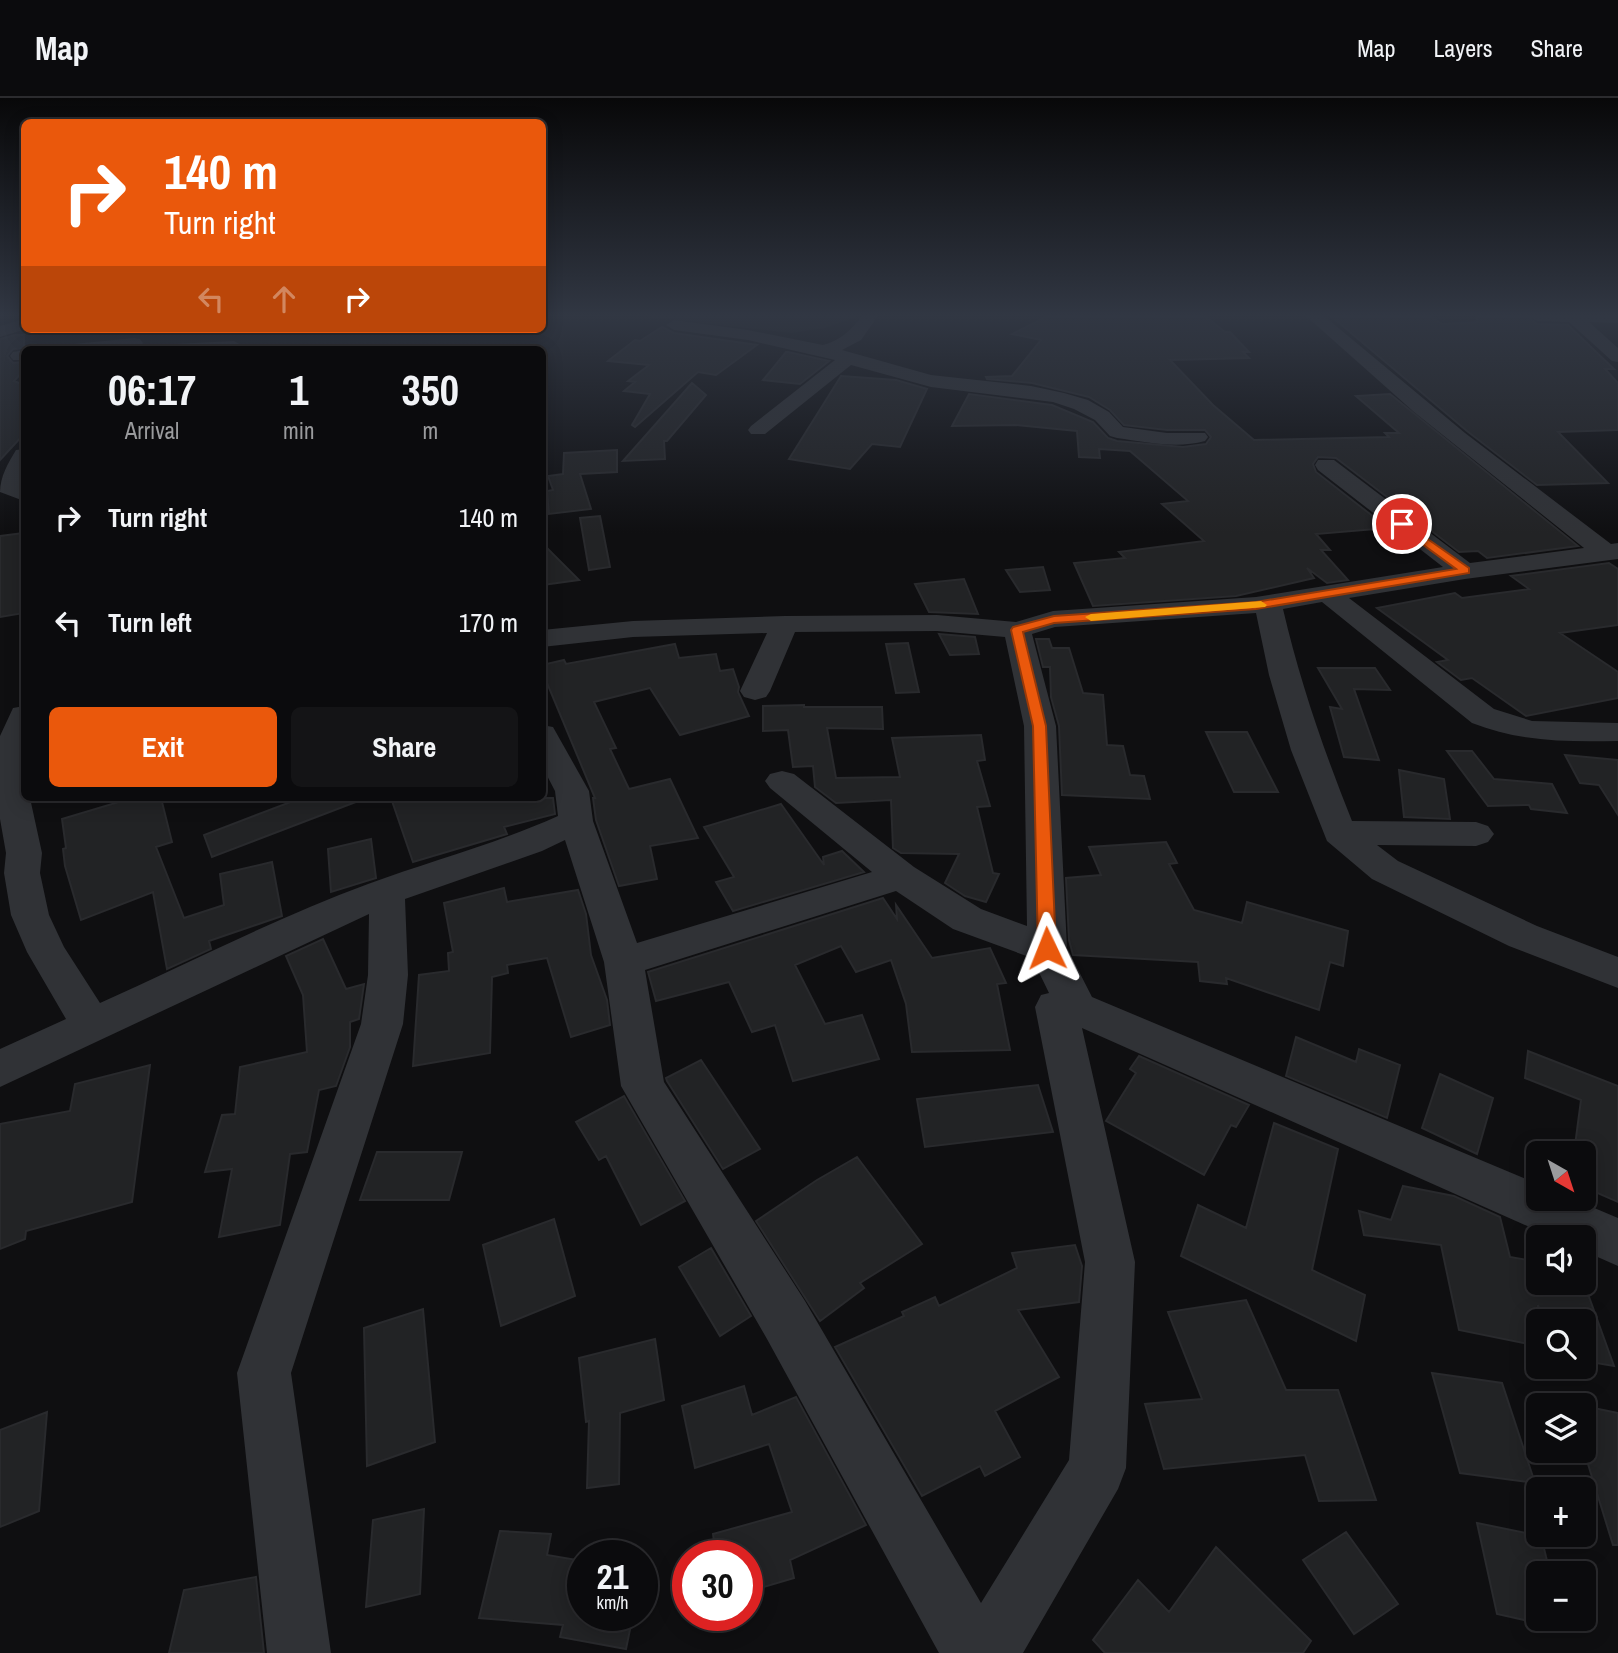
<!DOCTYPE html>
<meta charset="utf-8">
<style>
:root{--surface:#0b0b0d;--page:#141416;--text:#f1f3f6;--muted:#9a9b9d;--line:#2b2b2e;--accent:#ea580c}
body{margin:0;font-family:"Archivo Narrow",sans-serif;background:var(--page);color:var(--text);height:100vh;display:flex;flex-direction:column;font-size:26px;white-space:nowrap}
*{box-sizing:border-box;margin:0}
p{font-size:23px;color:var(--muted)}
.icon{flex:none;width:38px;height:38px;fill:none;stroke:currentColor;stroke-width:2;stroke-linecap:round;stroke-linejoin:round}
.map{position:relative;flex:1;overflow:hidden}
.drawer{position:absolute;left:21px;top:248px;width:525px;height:455px;display:flex;flex-direction:column;background:var(--surface);border-radius:10px;box-shadow:0 4px 18px #0003,0 0 0 2px var(--line)}
.drawer>*{flex:none}
.hud{position:absolute;left:21px;top:21px;width:525px;height:214px;border-radius:10px;box-shadow:0 4px 18px #0003,0 0 0 2px var(--line);background:#ea580c;color:#fff;overflow:hidden}
.needle{width:46px;rotate:141deg}
.tools{position:absolute;left:1526px;top:1043px;display:grid;gap:14px}
.tools a{display:grid;place-items:center;width:70px;height:70px;border-radius:10px;background:var(--surface);box-shadow:0 4px 18px #0003,0 0 0 2px var(--line);font-size:35px}
.speed{position:absolute;left:567px;top:1442px;display:flex;gap:14px;font-size:35px;font-weight:700;text-align:center}
.speed>*{display:grid;place-content:center;width:91px;height:91px;border-radius:50%;background:var(--surface);box-shadow:0 4px 18px #0003,0 0 0 2px var(--line);line-height:1}
.speed small{font-size:18px;font-weight:400}
.speed .limit{border:10px solid #d22;background:#fff;color:#111}
.pin{position:absolute;display:grid;place-items:center;width:60px;height:60px;color:#fff;margin:-30px;border:4px solid #fff;border-radius:50%;box-shadow:0 2px 7px #0007}
.me{position:absolute;width:77px;margin:-38px;rotate:358deg;stroke-linejoin:round;filter:drop-shadow(0 0 5px #0008)}
.turn{display:flex;align-items:center;gap:24px;height:147px;padding:0 28px;font-size:32px}
.turn .icon{width:91px;height:91px;stroke-width:2.5}
.turn b{display:block;font-size:49px;line-height:60px}
.lanes{display:flex;align-items:center;height:66px;padding:0 28px;background:#0003;justify-content:center;gap:35px;direction:ltr}
.lanes .off{opacity:.35}
.eta{display:flex;justify-content:space-evenly;align-items:center;height:119px;text-align:center}
.eta b{font-size:42px;font-weight:800;line-height:49px}
.button{display:flex;gap:14px;margin-top:auto;padding:14px 28px}
.button a{flex:1;height:80px;border-radius:10px;background:var(--accent);color:#fff;font-size:28px;font-weight:800;line-height:80px;text-align:center}
.button a+a{background:var(--page);color:var(--text)}
ul{padding:0;list-style:none}
li{display:flex;align-items:center;gap:21px;height:105px;padding:0 28px}
li div{flex:1}
li b{display:block;font-size:26px}
li em{font-style:normal}
header{display:flex;align-items:center;gap:42px;box-sizing:border-box;height:98px;padding:0 35px;background:var(--surface);border-bottom:2px solid var(--line)}
header strong{font-size:33px}
nav{display:flex;gap:38px;margin-inline-start:auto;font-size:24px}
.map>svg:first-child{display:block}
.built{fill:#1b1c1e}
.building{fill:#222325;stroke:#292a2d;stroke-width:2}
.lines{fill:none;stroke-linecap:round;stroke-linejoin:round}
.minor{fill:#303236;fill-rule:evenodd}
.route{fill:#ea580c;stroke:#983908;stroke-width:2}
.slow{fill:#f59e0b}
</style>
<header>
<strong>Map</strong>
<nav><a>Map</a><a>Layers</a><a>Share</a></nav>
</header>
<div class="map">
<svg width="1618" height="1555" viewBox="0 0 1618 1555">
<rect width="100%" height="100%" fill="#0f0f11"/>
<path class="built" d="M 650,218 L 859,218 L 825,230 L 792,235 L 648,219 Z"/>
<path class="building" d="M 1048,218 L 1205,218 L 1225,234 L 1230,234 L 1249,254 L 1243,254 L 1249,260 L 1170,262 L 1213,307 L 1254,342 L 1389,339 L 1385,335 L 1399,335 L 1356,298 L 1390,296 L 1578,448 L 1487,460 L 1478,453 L 1459,454 L 1336,360 L 1318,359 L 1313,366 L 1316,374 L 1388,430 L 1316,436 L 1330,452 L 1321,452 L 1348,482 L 1327,485 L 1307,470 L 1314,480 L 1236,498 L 1093,508 L 1074,465 L 1125,460 L 1119,454 L 1204,443 L 1162,406 L 1188,403 L 1130,353 L 1099,351 L 1100,360 L 1079,359 L 1077,333 L 1015,327 L 952,328 L 969,296 L 1052,307 L 1093,324 L 1108,340 L 1117,343 L 1183,349 L 1206,346 L 1211,339 L 1205,332 L 1167,332 L 1124,327 L 1110,312 L 1089,299 L 1032,285 L 987,281 L 986,279 L 1012,278 L 1041,242 L 1012,236 Z
M 1331,218 L 1430,218 L 1442,226 L 1477,224 L 1477,218 L 1527,218 L 1537,226 L 1568,227 L 1614,271 L 1605,271 L 1618,285 L 1618,332 L 1558,334 L 1608,385 L 1537,387 L 1467,333 Z
M 662,229 L 674,235 L 757,247 L 716,277 L 698,274 L 635,329 L 632,327 L 650,296 L 624,293 L 635,284 L 628,283 L 649,267 L 608,263 L 635,242 L 640,243 Z
M 15,237 L 24,237 L 24,250 L 13,251 L 7,258 L 13,265 L 24,264 L 24,272 L 14,283 L 24,287 L 24,336 L 0,362 L 0,241 Z
M 786,254 L 788,254 L 829,263 L 800,286 L 763,282 Z
M 841,278 L 896,282 L 927,291 L 900,349 L 872,346 L 850,371 L 789,361 Z
M 692,285 L 706,297 L 667,343 L 664,343 L 665,361 L 623,363 Z
M 617,352 L 617,374 L 580,376 L 591,411 L 549,416 L 547,393 L 553,392 L 548,378 L 563,376 L 564,355 Z
M 600,418 L 610,469 L 589,472 L 580,420 Z
M 24,435 L 24,515 L 0,519 L 0,438 Z
M 542,445 L 579,482 L 542,487 Z
M 1609,465 L 1618,471 L 1618,527 L 1560,535 L 1618,574 L 1618,600 L 1526,618 L 1472,580 L 1461,582 L 1437,564 L 1448,562 L 1377,510 L 1455,495 L 1462,500 L 1529,491 L 1511,478 Z
M 1043,469 L 1050,492 L 1020,494 L 1006,472 Z
M 964,481 L 978,516 L 929,514 L 915,486 Z
M 939,536 L 975,539 L 979,556 L 950,557 Z
M 1036,541 L 1049,541 L 1052,550 L 1069,550 L 1083,595 L 1103,597 L 1107,647 L 1123,648 L 1130,677 L 1144,678 L 1150,701 L 1062,697 L 1059,628 L 1051,599 L 1050,569 L 1043,569 Z
M 908,545 L 919,594 L 896,595 L 886,546 Z
M 675,546 L 679,560 L 716,556 L 720,573 L 733,571 L 739,589 L 738,594 L 749,618 L 680,637 L 650,590 L 594,604 L 616,650 L 610,651 L 629,691 L 670,681 L 698,740 L 650,748 L 657,781 L 619,788 L 596,722 L 593,700 L 595,700 L 542,573 L 542,567 L 564,562 L 566,566 Z
M 1318,570 L 1375,570 L 1390,592 L 1354,591 L 1379,662 L 1344,659 L 1330,609 L 1342,611 Z
M 804,607 L 804,609 L 882,609 L 883,631 L 827,630 L 836,680 L 900,679 L 892,640 L 981,637 L 985,662 L 977,663 L 990,708 L 977,709 L 993,775 L 999,776 L 986,804 L 965,798 L 945,785 L 959,756 L 901,755 L 893,750 L 891,702 L 836,705 L 815,689 L 813,668 L 793,669 L 788,632 L 763,633 L 763,608 Z
M 1206,634 L 1247,634 L 1278,694 L 1234,694 Z
M 1447,653 L 1472,653 L 1494,681 L 1552,686 L 1567,715 L 1531,711 L 1529,707 L 1488,708 Z
M 1565,657 L 1618,662 L 1618,717 L 1599,687 L 1580,685 Z
M 1399,672 L 1444,681 L 1450,721 L 1404,719 Z
M 132,700 L 161,700 L 172,744 L 156,749 L 184,820 L 224,807 L 220,776 L 272,764 L 282,818 L 209,843 L 211,851 L 167,871 L 153,794 L 81,822 L 65,768 L 63,751 L 66,750 L 62,721 Z
M 301,700 L 361,702 L 212,759 L 204,737 Z
M 405,700 L 553,700 L 555,716 L 504,729 L 507,736 L 413,764 L 392,703 Z
M 781,706 L 824,767 L 823,759 L 842,753 L 864,774 L 733,813 L 716,784 L 734,779 L 704,729 Z
M 371,741 L 376,780 L 331,794 L 328,751 Z
M 1166,744 L 1177,765 L 1169,766 L 1194,812 L 1242,825 L 1247,804 L 1348,833 L 1343,868 L 1330,864 L 1319,912 L 1226,880 L 1227,886 L 1200,883 L 1198,864 L 1073,857 L 1069,842 L 1066,780 L 1101,777 L 1089,749 Z
M 504,790 L 507,804 L 578,792 L 586,816 L 591,857 L 607,902 L 610,927 L 571,939 L 547,860 L 507,867 L 508,875 L 492,879 L 490,955 L 413,968 L 419,877 L 449,873 L 448,855 L 453,854 L 444,805 Z
M 883,800 L 897,821 L 896,807 L 932,860 L 990,850 L 1006,885 L 997,886 L 1010,952 L 912,954 L 906,906 L 891,862 L 856,874 L 841,848 L 795,867 L 825,926 L 862,917 L 879,961 L 793,983 L 775,927 L 752,934 L 729,884 L 656,903 L 648,874 Z
M 323,841 L 346,891 L 364,886 L 359,921 L 350,924 L 350,949 L 336,988 L 319,992 L 307,1054 L 290,1056 L 280,1127 L 219,1139 L 232,1071 L 205,1074 L 222,1017 L 235,1016 L 240,969 L 307,954 L 303,897 L 286,858 Z
M 1296,939 L 1356,964 L 1359,951 L 1400,967 L 1387,1020 L 1286,978 Z
M 1528,953 L 1618,988 L 1618,1104 L 1584,1089 L 1584,1055 L 1574,1055 L 1581,1002 L 1525,980 Z
M 1139,958 L 1249,1007 L 1236,1029 L 1231,1027 L 1204,1077 L 1106,1023 L 1136,975 L 1130,971 Z
M 701,962 L 760,1051 L 723,1071 L 667,983 L 666,980 Z
M 150,967 L 132,1104 L 26,1133 L 25,1141 L 0,1151 L 0,1026 L 70,1013 L 75,986 Z
M 1440,976 L 1493,1000 L 1477,1056 L 1422,1030 Z
M 1038,987 L 1053,1034 L 925,1049 L 917,1001 Z
M 624,998 L 685,1103 L 641,1127 L 606,1058 L 599,1062 L 576,1024 Z
M 1274,1025 L 1338,1051 L 1312,1172 L 1365,1197 L 1356,1243 L 1181,1158 L 1198,1107 L 1246,1130 Z
M 377,1054 L 462,1054 L 449,1102 L 360,1102 Z
M 857,1059 L 922,1146 L 860,1185 L 864,1190 L 820,1223 L 756,1123 L 817,1082 Z
M 1403,1088 L 1454,1098 L 1500,1119 L 1510,1159 L 1538,1164 L 1538,1185 L 1584,1185 L 1614,1268 L 1584,1263 L 1584,1223 L 1543,1223 L 1538,1207 L 1538,1248 L 1459,1232 L 1441,1147 L 1364,1137 L 1359,1113 L 1391,1122 Z
M 554,1121 L 575,1198 L 501,1228 L 483,1147 Z
M 1075,1147 L 1082,1168 L 1079,1204 L 1018,1212 L 1059,1279 L 995,1313 L 1020,1359 L 985,1378 L 980,1368 L 922,1398 L 835,1249 L 904,1218 L 902,1214 L 935,1199 L 939,1208 L 1017,1170 L 1012,1155 Z
M 711,1150 L 751,1218 L 720,1238 L 679,1169 Z
M 1246,1202 L 1286,1292 L 1338,1292 L 1376,1402 L 1319,1403 L 1305,1357 L 1164,1371 L 1145,1306 L 1202,1301 L 1168,1214 Z
M 423,1211 L 435,1344 L 367,1368 L 364,1230 Z
M 655,1241 L 664,1302 L 620,1315 L 619,1386 L 587,1390 L 589,1323 L 586,1324 L 579,1260 Z
M 1432,1275 L 1502,1285 L 1535,1385 L 1460,1375 Z
M 744,1288 L 752,1317 L 796,1299 L 866,1427 L 790,1462 L 794,1480 L 747,1494 L 747,1458 L 716,1458 L 713,1436 L 792,1414 L 769,1346 L 695,1370 L 682,1308 Z
M 1584,1308 L 1618,1315 L 1618,1447 L 1613,1447 L 1584,1353 Z
M 47,1314 L 39,1413 L 0,1429 L 0,1332 Z
M 424,1411 L 420,1496 L 366,1509 L 373,1422 Z
M 1477,1425 L 1541,1438 L 1550,1475 L 1538,1475 L 1538,1525 L 1497,1516 Z
M 500,1433 L 551,1436 L 547,1457 L 583,1463 L 583,1517 L 633,1517 L 626,1551 L 560,1539 L 563,1527 L 479,1520 Z
M 1346,1434 L 1398,1506 L 1354,1536 L 1303,1462 Z
M 1216,1449 L 1311,1543 L 1303,1555 L 1105,1555 L 1093,1542 L 1138,1482 L 1169,1514 Z
M 256,1479 L 264,1555 L 169,1555 L 184,1492 Z"/>
<g class="lines">
<path class="minor" d="M 862,218 L 878,218 L 861,242 L 842,252 L 931,277 L 1031,288 L 1064,295 L 1088,302 L 1109,314 L 1123,329 L 1167,335 L 1205,335 L 1208,339 L 1205,343 C 1176,351 1146,344 1117,340 L 1110,338 L 1095,322 L 1074,311 L 1053,304 L 931,289 L 851,267 L 765,336 L 751,336 L 748,332 L 751,328 L 835,262 L 748,242 L 674,232 L 666,227 L 674,222 L 748,232 L 823,247 C 841,242 850,233 862,218 Z
M 1306,218 L 1324,218 L 1465,335 L 1611,446 L 1618,445 L 1618,461 L 1465,481 L 1349,500 L 1494,611 L 1532,623 L 1618,625 L 1618,643 C 1567,644 1520,644 1472,625 L 1322,504 L 1283,511 C 1300,584 1324,653 1352,723 L 1476,724 L 1488,728 L 1494,736 L 1488,744 L 1476,748 L 1377,747 L 1398,763 L 1537,828 L 1618,859 L 1618,890 L 1509,848 L 1372,781 L 1327,743 L 1291,652 L 1269,577 L 1256,515 L 1055,529 L 1032,536 L 1056,628 L 1067,850 L 1092,899 L 1538,1086 L 1538,1101 L 1573,1101 L 1618,1120 L 1618,1168 L 1584,1153 L 1584,1139 L 1552,1139 L 1082,930 L 1135,1164 L 1126,1370 L 1118,1391 L 1023,1555 L 939,1555 L 767,1241 L 621,988 L 604,864 L 565,742 L 542,753 L 405,801 L 408,877 L 403,926 L 291,1275 L 331,1555 L 267,1555 L 237,1275 L 361,926 L 368,877 L 369,816 L 0,989 L 0,951 L 66,921 L 27,854 L 11,817 L 4,775 L 6,755 L 0,721 L 0,638 L 13,610 L 24,608 L 22,663 L 24,700 L 30,700 L 42,755 L 40,775 L 49,817 L 64,849 L 100,905 C 189,865 276,820 368,786 C 431,763 496,746 558,718 L 555,693 L 542,668 L 542,627 L 553,629 L 589,693 L 593,723 L 637,845 L 872,774 L 770,690 L 765,683 L 770,676 L 782,673 L 794,676 L 914,769 L 981,811 L 1027,828 L 1024,628 L 1005,539 L 937,533 L 795,534 L 770,593 L 766,599 L 755,602 L 744,599 L 740,593 L 767,535 L 633,539 L 542,549 L 542,532 L 633,523 L 785,518 L 937,517 L 1016,524 L 1053,513 L 1256,499 L 1443,469 L 1318,372 L 1315,367 L 1318,362 L 1334,362 L 1470,465 L 1584,450 L 1414,314 ZM 896,793 L 953,831 L 1032,860 L 1049,895 L 1041,897 L 1035,909 L 1085,1164 L 1069,1362 L 981,1505 L 805,1203 L 664,984 L 645,872 Z
M 1529,218 L 1618,218 L 1618,225 L 1589,224 L 1618,250 L 1618,264 L 1612,263 L 1569,224 L 1537,223 Z
M 24,221 L 26,231 L 0,239 L 0,228 Z
M 134,240 L 140,241 L 143,245 L 140,249 L 117,252 L 55,252 L 64,247 Z
M 234,243 L 243,248 L 240,252 L 146,252 L 155,247 Z
M 26,252 L 24,262 L 13,262 L 10,258 L 13,254 Z
M 24,351 L 24,378 L 21,386 L 24,388 L 24,403 L 0,394 C 0,379 8,365 16,352 Z"/>
</g>
<linearGradient id="sky" x2="0" y2="1"><stop stop-color="#080809"/><stop offset="0.5" stop-color="#313743"/><stop offset="1" stop-color="#313743" stop-opacity="0"/></linearGradient>
<rect width="1618" height="435" fill="url(#sky)"/>
<path class="route" d="M 1402,423 L 1469,470 L 1469,475 L 1256,511 L 1054,525 L 1023,534 L 1046,628 L 1056,850 L 1053,855 L 1041,855 L 1038,850 L 1033,628 L 1011,532 L 1013,529 L 1054,518 L 1256,504 L 1456,471 L 1399,429 L 1397,426 Z"/>
<path class="slow" d="M 1261,503 L 1267,507 L 1265,509 L 1091,523 L 1085,519 L 1091,516 Z"/>
</svg>
<div class="tools">
<a><svg class="needle" viewBox="-14 -14 28 28"><path d="M0-13l5 13h-10z" fill="#e53935"/><path d="M0 13l5-13h-10z" fill="#9a9b9d"/></svg></a>
<a><svg class="icon" aria-label="sound" viewBox="0 0 24 24"><path d="M4 9h4l5-4v14l-5-4H4zM17 9q2 3 0 6"/></svg></a>
<a><svg class="icon" aria-label="search" viewBox="0 0 24 24"><circle cx="10" cy="10" r="6"/><path d="M15 15l6 6"/></svg></a>
<a><svg class="icon" aria-label="layers" viewBox="0 0 24 24"><path d="M12 4l9 5-9 5-9-5zM3 14l9 5 9-5"/></svg></a>
<a>+</a>
<a>−</a>
</div>
<div class="speed"><div>21<small>km/h</small></div><div class="limit">30</div></div>
<div class="pin" style="left:1402px;top:426px;background:#d93025"><svg class="icon" aria-label="arrive" viewBox="0 0 24 24"><path d="M6 21V4h12l-3 4 3 4H6"/></svg></div>
<svg class="me" style="left:1047px;top:850px" viewBox="-20 -20 40 40"><path d="M0-17L14 15 0 8-14 15z" fill="#ea580c" stroke="#fff" stroke-width="4"/></svg>
<div class="hud">
<div class="turn"><svg class="icon" aria-label="right" viewBox="0 0 24 24"><path d="M7 20v-9h11M14 6l5 5-5 5"/></svg><div><b>140 m</b>Turn right</div></div>
<div class="lanes"><svg class="icon off" aria-label="left" viewBox="0 0 24 24"><path d="M17 20v-9H6M10 6l-5 5 5 5"/></svg><svg class="icon off" aria-label="ahead" viewBox="0 0 24 24"><path d="M12 20V5M6 11l6-6 6 6"/></svg><svg class="icon" aria-label="right" viewBox="0 0 24 24"><path d="M7 20v-9h11M14 6l5 5-5 5"/></svg></div>
</div>
<section class="drawer">
<div class="eta">
<div><b>06:17</b><p>Arrival</p></div>
<div><b>1</b><p>min</p></div>
<div><b>350</b><p>m</p></div>
</div>
<ul>
<li><svg class="icon" aria-label="right" viewBox="0 0 24 24"><path d="M7 20v-9h11M14 6l5 5-5 5"/></svg><div><b>Turn right</b></div><em>140 m</em></li>
<li><svg class="icon" aria-label="left" viewBox="0 0 24 24"><path d="M17 20v-9H6M10 6l-5 5 5 5"/></svg><div><b>Turn left</b></div><em>170 m</em></li>
</ul>
<div class="button"><a>Exit</a><a>Share</a></div>
</section>
</div>
